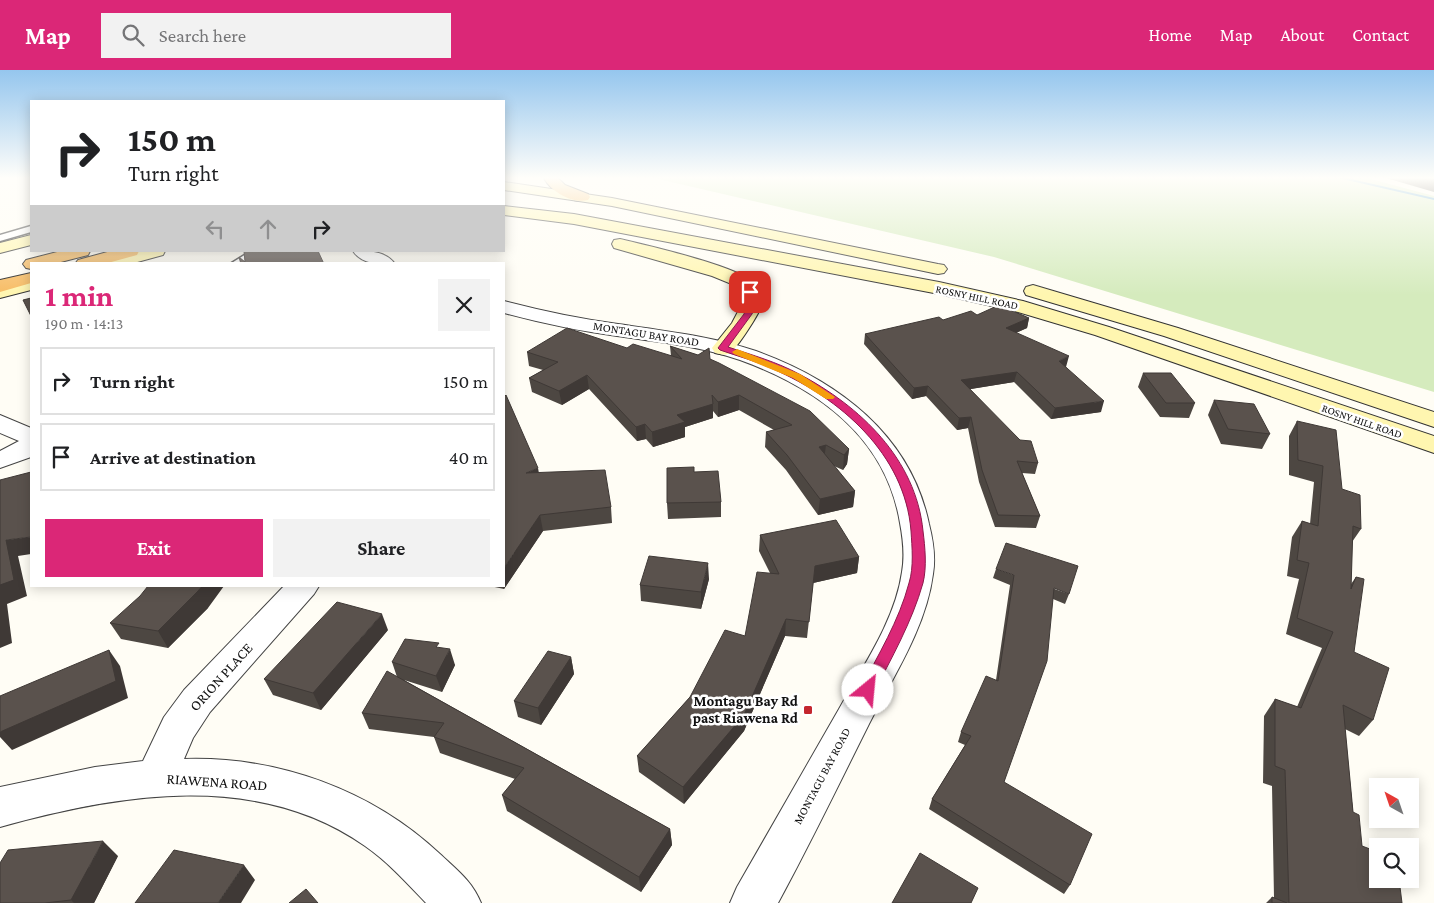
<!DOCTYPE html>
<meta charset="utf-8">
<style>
:root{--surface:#fff;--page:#f2f2f2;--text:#202124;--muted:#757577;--line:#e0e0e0;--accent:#db2777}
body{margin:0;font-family:"Crimson Pro",serif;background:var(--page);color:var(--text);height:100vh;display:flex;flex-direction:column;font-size:19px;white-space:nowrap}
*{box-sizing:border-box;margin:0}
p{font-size:16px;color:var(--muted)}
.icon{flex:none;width:28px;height:28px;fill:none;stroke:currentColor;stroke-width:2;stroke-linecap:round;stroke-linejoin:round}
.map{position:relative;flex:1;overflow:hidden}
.details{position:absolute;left:30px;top:192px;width:475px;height:325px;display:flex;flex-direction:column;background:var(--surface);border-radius:0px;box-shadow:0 2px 12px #0003}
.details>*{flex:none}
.banner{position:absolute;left:30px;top:30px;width:475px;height:152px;border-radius:0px;box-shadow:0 2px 12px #0003;background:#fff;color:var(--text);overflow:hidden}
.needle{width:32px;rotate:320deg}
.controls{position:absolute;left:1369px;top:708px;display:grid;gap:10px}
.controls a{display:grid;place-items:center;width:50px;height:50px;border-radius:0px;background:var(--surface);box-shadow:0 2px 12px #0003;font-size:25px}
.pin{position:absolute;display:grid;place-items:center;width:42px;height:42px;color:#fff;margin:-21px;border-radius:10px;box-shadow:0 2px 8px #0006}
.me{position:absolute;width:55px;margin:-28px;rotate:28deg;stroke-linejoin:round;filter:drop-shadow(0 0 4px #0008)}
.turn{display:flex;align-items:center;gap:18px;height:105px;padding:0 15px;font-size:22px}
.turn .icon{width:65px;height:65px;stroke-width:2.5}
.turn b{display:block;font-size:35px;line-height:42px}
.lanes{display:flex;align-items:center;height:48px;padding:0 15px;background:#0003;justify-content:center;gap:25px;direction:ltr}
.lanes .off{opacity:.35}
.round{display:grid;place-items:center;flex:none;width:52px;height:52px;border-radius:0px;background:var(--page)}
.head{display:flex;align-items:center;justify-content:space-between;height:85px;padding:0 15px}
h1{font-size:30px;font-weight:700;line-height:38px;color:var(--accent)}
.primary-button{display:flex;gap:10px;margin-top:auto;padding:10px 15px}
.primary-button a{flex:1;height:58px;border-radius:0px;background:var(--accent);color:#fff;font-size:20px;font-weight:700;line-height:58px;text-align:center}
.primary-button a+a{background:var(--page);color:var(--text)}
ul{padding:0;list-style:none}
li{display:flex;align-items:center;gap:15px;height:68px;margin:0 10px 8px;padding:0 5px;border:2px solid var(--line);border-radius:0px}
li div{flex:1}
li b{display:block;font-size:19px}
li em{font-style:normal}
header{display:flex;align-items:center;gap:30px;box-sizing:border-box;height:70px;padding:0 25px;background:var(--accent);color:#fff}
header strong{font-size:24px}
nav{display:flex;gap:28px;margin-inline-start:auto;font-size:18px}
.search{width:350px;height:45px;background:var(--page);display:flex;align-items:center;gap:12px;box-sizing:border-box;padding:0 18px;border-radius:0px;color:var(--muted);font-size:19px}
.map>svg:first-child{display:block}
.green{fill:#d5ebbd}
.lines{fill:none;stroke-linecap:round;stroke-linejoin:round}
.stream{fill:#3f96cf;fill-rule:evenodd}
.service-casing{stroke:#444;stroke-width:3}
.minor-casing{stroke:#444;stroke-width:2}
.secondary-casing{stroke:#333;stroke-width:2}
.trunk-casing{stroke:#222;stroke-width:2}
.service{fill:#fff;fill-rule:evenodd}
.minor{fill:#fff;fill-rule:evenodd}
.secondary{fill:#fff6b0;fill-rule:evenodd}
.trunk{fill:#f7bc64;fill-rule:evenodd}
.wall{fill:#4d4742}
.shaded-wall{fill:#3f3936}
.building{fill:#5a524d;stroke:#3f3936}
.route{fill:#db2777;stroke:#8e194d}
.slow{fill:#f59e0b}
.poi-dot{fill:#c4262e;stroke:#fff;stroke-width:2}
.labels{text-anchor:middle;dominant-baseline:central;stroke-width:5;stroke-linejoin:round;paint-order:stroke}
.far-street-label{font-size:11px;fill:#111;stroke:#fff}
.street-label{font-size:12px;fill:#111;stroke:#fff}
.near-street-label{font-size:15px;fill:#111;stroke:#fff}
.near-poi-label{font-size:15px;font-weight:bold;fill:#111;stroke:#fff;text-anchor:end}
</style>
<header>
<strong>Map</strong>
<div class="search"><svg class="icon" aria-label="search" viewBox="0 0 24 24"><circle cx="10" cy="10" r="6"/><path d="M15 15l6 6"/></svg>Search here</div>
<nav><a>Home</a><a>Map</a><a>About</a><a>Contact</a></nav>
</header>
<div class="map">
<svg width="1434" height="833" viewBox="0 0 1434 833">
<rect width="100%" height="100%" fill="#fffdf5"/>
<path class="green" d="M 654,108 L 1367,108 L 1434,126 L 1434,322 L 994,187 Z"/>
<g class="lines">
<path class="stream" d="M 1338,108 L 1347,108 L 1434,128 L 1434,130 Z"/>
<defs>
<path id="service" d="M 31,156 L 31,162 L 0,171 L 0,165 Z
M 251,181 L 262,181 L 242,194 L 230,194 Z"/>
<path id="minor" d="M 353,181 C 367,181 385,180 395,194 C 380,194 362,195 353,181 Z
M 504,231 C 542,241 580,249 618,254 C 665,261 711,266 756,281 C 837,310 911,365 929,454 C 933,470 936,487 933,504 C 926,558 893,607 869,654 C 839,714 810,774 778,833 L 730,833 L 737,817 C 771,758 805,698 839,639 C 863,596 895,551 902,502 C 905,485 903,469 900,453 C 886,367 817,318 740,290 C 700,276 658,272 617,266 C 579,261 541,253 504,243 Z
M 0,345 L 31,358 L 31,387 L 0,398 L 0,381 L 19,371 L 0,363 Z
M 284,516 L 319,516 L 314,524 L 210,642 L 193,668 L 184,689 C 278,686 372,720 440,784 C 458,801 472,811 481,833 L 426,833 C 407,813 388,792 365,776 C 257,700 119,724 0,757 L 0,717 L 95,697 L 143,691 L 164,647 L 184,620 Z"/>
<path id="secondary" d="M 504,112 L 612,128 L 938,194 L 944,195 L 947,199 L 944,203 L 938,204 L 612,136 L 504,120 Z
M 504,136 L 574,144 L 939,212 L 1023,231 L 1109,257 L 1434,366 L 1434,383 L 1095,265 L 1018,242 L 939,224 L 574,154 L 504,145 Z
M 31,165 L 31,175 L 0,183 L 0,173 Z
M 620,169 C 646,175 735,196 751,211 C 758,217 763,225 762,234 C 760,243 737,278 730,283 C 726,286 720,284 715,283 L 712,278 L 732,253 L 742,234 L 742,223 L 734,215 L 712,206 L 614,178 L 612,174 L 614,170 Z
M 137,181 L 165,181 L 163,185 L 130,194 L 101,194 L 104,190 Z
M 31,209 L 31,220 L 0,228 L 0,216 Z
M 1033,215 L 1178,258 L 1434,342 L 1434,357 L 1164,266 L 1026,225 L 1024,221 L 1026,217 Z"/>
<path id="trunk" d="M 544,108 L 558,108 L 565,115 L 588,124 L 590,127 L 588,130 C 573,134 551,122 544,108 Z
M 61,181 L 90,181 L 88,185 L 53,194 L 31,194 L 31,199 L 26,198 L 23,194 L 26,190 Z
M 111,181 L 139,181 L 137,185 L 104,194 L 75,194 L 78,190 Z
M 31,203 L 31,213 L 0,222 L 0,210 Z"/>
</defs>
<use href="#service" class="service-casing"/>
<use href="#minor" class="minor-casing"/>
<use href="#secondary" class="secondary-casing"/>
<use href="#trunk" class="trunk-casing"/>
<use href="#service" class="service"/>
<use href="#minor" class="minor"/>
<use href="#secondary" class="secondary"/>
<use href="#trunk" class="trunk"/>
</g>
<path class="wall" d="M 1386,108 L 1434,108 L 1434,122 Z
M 977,245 L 1029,248 L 1027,258 L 1016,263 L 1066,297 L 1101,342 L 1051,349 L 1014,312 L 970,319 L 1038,393 L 1035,404 L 1022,403 L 1040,446 L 1036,458 L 995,457 L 979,412 L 968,358 L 957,360 L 926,326 L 912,329 L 864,274 L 865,264 L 943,250 Z
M 670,276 L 710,289 L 849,379 L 847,394 L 843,400 L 834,396 L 855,421 L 853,437 L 818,445 L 786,400 L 765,377 L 766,362 L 774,360 L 739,340 L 718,347 L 713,341 L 713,348 L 685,357 L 685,367 L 653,377 L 646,369 L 637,371 L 589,319 L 562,335 L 532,322 L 529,308 L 543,300 L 529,296 L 527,282 L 627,278 L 671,286 Z
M 1143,303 L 1195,333 L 1189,348 L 1160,347 L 1138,317 Z
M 1214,330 L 1270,364 L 1262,379 L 1221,374 L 1208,345 Z
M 1297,351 L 1342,419 L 1361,459 L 1352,472 L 1351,514 L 1356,507 L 1354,582 L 1373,650 L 1359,666 L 1345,659 L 1353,742 L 1362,776 L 1402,833 L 1266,833 L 1272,827 L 1274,828 L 1272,716 L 1263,713 L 1264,646 L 1275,629 L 1297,637 L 1322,578 L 1286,564 L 1299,509 L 1287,506 L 1292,467 L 1302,451 L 1310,454 L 1314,412 L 1289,405 L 1289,366 Z
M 694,402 L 721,432 L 721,447 L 668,449 L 667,433 Z
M 539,403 L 611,437 L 612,453 L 543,461 L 504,519 L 490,516 L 504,516 Z
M 760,465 L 859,487 L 857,503 L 813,513 L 807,568 L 785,566 L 744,661 L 684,734 L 639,702 L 637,686 L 745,566 L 770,503 L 759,481 Z
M 996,499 L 1069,524 L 1065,534 L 1053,529 L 1004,712 L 1070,815 L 1064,824 L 929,739 L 932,729 L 965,675 L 958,672 L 961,662 L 996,610 L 1010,515 L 993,508 Z
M 709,509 L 701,539 L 641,531 L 640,515 Z
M 208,538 L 168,578 L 121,569 L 110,553 Z
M 388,560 L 321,640 L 273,625 L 264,609 Z
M 440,578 L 455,595 L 442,622 L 404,610 L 670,759 L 672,775 L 641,822 L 507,741 L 502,725 L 515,709 L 440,683 L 434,667 L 369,659 L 362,643 L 397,607 L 392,592 Z
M 571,587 L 574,604 L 541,655 L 518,647 L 514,631 Z
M 118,786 L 94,833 L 0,833 Z"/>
<path class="shaded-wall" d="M 1029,248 L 1027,258 L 1004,268 L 1006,258 Z
M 1069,286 L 1066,297 L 1056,302 L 1059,291 Z
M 1017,302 L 1014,312 L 959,321 L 961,310 Z
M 587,305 L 589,319 L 562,335 L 559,321 Z
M 928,316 L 926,326 L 912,329 L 914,318 Z
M 739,325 L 739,340 L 718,347 L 718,332 Z
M 1104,331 L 1101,342 L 1051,349 L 1055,338 Z
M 713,334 L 713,348 L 685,357 L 685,367 L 653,377 L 652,362 L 677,345 Z
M 971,347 L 968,358 L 957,360 L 959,348 Z
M 645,354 L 646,369 L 637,371 L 636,357 Z
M 826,375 L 824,390 L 819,377 Z
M 849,379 L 847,394 L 843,400 L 844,385 Z
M 538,398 L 541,414 L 526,403 Z
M 855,421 L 853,437 L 818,445 L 820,429 Z
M 540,445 L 543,461 L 504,519 L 503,516 L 504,516 L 504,498 Z
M 31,467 L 31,484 L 18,486 L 27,526 L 7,534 L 12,573 L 0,578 L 0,515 L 6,470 Z
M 859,487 L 857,503 L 813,513 L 807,568 L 815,496 Z
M 708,493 L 709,509 L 701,539 L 701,522 Z
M 202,516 L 224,516 L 208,538 L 168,578 L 158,561 Z
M 382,544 L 388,560 L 321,640 L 313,623 Z
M 786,549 L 785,566 L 744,661 L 684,734 L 683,717 Z
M 450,579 L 455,595 L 442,622 L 436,606 Z
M 109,580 L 120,596 L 128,628 L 12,680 L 0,667 L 0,662 Z
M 571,587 L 574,604 L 541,655 L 538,638 Z
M 670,759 L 672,775 L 641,822 L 639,807 Z
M 103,771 L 118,786 L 94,833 L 74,833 L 71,830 Z
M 244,795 L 255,810 L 241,833 L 218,833 Z"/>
<path class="building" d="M 244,181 L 318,181 L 324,194 L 241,194 L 239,187 L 245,192 Z
M 31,228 L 31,246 L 23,230 Z
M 999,235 L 1029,248 L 1006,258 L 1069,286 L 1059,291 L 1104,331 L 1055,338 L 1017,302 L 961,310 L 1020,370 L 1031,371 L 1038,393 L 1017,391 L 1040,446 L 998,445 L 982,400 L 971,347 L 959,348 L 928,316 L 914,318 L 865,264 L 939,247 L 943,250 L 971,241 L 977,245 Z
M 567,258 L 627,278 L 633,274 L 682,289 L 670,276 L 698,285 L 709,278 L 710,289 L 719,293 L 810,341 L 849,379 L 844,385 L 826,375 L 819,377 L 855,421 L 820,429 L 787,385 L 766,362 L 792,355 L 739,325 L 718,332 L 712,325 L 713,334 L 677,345 L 685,352 L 652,362 L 645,354 L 636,357 L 587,305 L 559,321 L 529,308 L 558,292 L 527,282 Z
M 1143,303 L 1171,303 L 1195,333 L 1166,333 Z
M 506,325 L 538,398 L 526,403 L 605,400 L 611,437 L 540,445 L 504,498 L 504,327 Z
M 1214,330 L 1254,334 L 1270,364 L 1228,359 Z
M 1297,351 L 1336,360 L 1342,419 L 1360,425 L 1361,459 L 1353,456 L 1351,519 L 1356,507 L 1364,509 L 1354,582 L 1389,598 L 1373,650 L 1343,635 L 1353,742 L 1359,745 L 1362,776 L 1378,782 L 1378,809 L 1399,809 L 1402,833 L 1289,833 L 1285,700 L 1275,696 L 1275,629 L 1301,638 L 1333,562 L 1297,548 L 1309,493 L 1297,490 L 1302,451 L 1318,456 L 1323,396 L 1298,390 Z
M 694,397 L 694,402 L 718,401 L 721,432 L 667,433 L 667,398 Z
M 31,402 L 31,467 L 6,470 L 14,510 L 0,515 L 0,410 Z
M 836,450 L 859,487 L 815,496 L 809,552 L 786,549 L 744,645 L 683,717 L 637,686 L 690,627 L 725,560 L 745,566 L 757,502 L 779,504 L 760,465 Z
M 1006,473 L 1078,496 L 1069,524 L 1054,518 L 1047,591 L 1004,712 L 1092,764 L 1070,815 L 932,729 L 971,666 L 961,662 L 986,606 L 998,611 L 1014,505 L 996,499 Z
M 649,486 L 708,493 L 701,522 L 640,515 Z
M 148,516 L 202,516 L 198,521 L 158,561 L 110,553 L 140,526 Z
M 337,532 L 382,544 L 313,623 L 264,609 Z
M 405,569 L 439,573 L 436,577 L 450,579 L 436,606 L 392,592 Z
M 109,580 L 116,611 L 0,662 L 0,626 Z
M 548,581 L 571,587 L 538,638 L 514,631 Z
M 387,601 L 670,759 L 639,807 L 502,725 L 524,698 L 434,667 L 444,653 L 362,643 Z
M 103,771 L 71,830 L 45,833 L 0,833 L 0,793 L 8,780 Z
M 174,780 L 244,795 L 218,833 L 135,833 Z
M 920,783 L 978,818 L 971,833 L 892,833 Z
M 306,819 L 318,833 L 289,833 Z
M 1272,827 L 1287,833 L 1272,833 Z"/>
<linearGradient id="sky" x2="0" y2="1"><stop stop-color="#95c6ee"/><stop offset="0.48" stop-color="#fffefa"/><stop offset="1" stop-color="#fffefa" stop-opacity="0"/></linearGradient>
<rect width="1434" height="225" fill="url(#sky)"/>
<path class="route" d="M 748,221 L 754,222 L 756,234 L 752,244 L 728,277 C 752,285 777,292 799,304 C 860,336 916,389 923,461 C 925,477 927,497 923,513 C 912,552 891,589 873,624 L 868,626 L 863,624 L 860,620 C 878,585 899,551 909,513 C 914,497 912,477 911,461 C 905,384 840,328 773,299 C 756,291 737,286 720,280 L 718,278 L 744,244 L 747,234 Z"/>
<path class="slow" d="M 737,279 L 800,304 L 835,327 L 833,329 L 826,329 L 793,308 L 734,284 L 732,282 Z"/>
<rect class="poi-dot" x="803" y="635" width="10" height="10" rx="2.5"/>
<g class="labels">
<g class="far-street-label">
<text transform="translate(977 227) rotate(12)">ROSNY HILL ROAD</text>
<text transform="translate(1362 351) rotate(19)">ROSNY HILL ROAD</text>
</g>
<g class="street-label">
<text transform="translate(646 264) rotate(9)">MONTAGU BAY ROAD</text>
<text transform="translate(822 706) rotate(-62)">MONTAGU BAY ROAD</text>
</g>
<g class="near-street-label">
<text transform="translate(221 607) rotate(-48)">ORION PLACE</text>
<text transform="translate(217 712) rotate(4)">RIAWENA ROAD</text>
</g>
<g class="near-poi-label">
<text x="798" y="631">Montagu Bay Rd<tspan x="798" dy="17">past Riawena Rd</tspan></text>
</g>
</g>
</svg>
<div class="controls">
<a><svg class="needle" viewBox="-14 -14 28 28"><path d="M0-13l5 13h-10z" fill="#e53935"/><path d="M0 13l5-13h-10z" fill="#757577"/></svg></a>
<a><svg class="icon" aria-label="search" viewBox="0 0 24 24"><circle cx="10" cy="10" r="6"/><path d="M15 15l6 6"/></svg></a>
</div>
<div class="pin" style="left:750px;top:222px;background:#d93025"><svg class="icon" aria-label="arrive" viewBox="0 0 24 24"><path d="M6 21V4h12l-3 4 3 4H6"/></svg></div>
<svg class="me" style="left:868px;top:620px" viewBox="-20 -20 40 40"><circle r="19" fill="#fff"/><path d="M0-13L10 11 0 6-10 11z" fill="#db2777"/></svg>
<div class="banner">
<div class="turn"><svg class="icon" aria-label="right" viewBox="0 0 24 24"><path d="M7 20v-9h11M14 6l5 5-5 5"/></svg><div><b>150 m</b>Turn right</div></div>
<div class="lanes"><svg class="icon off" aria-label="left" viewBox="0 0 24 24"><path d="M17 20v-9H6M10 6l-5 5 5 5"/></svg><svg class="icon off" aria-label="ahead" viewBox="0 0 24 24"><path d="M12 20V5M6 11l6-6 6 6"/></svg><svg class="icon" aria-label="right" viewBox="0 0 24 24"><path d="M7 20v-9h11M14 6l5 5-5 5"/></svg></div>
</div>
<section class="details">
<div class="head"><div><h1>1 min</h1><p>190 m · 14:13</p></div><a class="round"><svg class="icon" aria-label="close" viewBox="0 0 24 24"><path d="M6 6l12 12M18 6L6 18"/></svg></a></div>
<ul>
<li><svg class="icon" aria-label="right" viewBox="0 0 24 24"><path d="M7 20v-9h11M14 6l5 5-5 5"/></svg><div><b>Turn right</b></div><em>150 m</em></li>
<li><svg class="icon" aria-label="arrive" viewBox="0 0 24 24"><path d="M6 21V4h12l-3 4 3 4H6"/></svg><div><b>Arrive at destination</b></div><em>40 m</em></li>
</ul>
<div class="primary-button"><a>Exit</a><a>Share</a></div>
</section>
</div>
